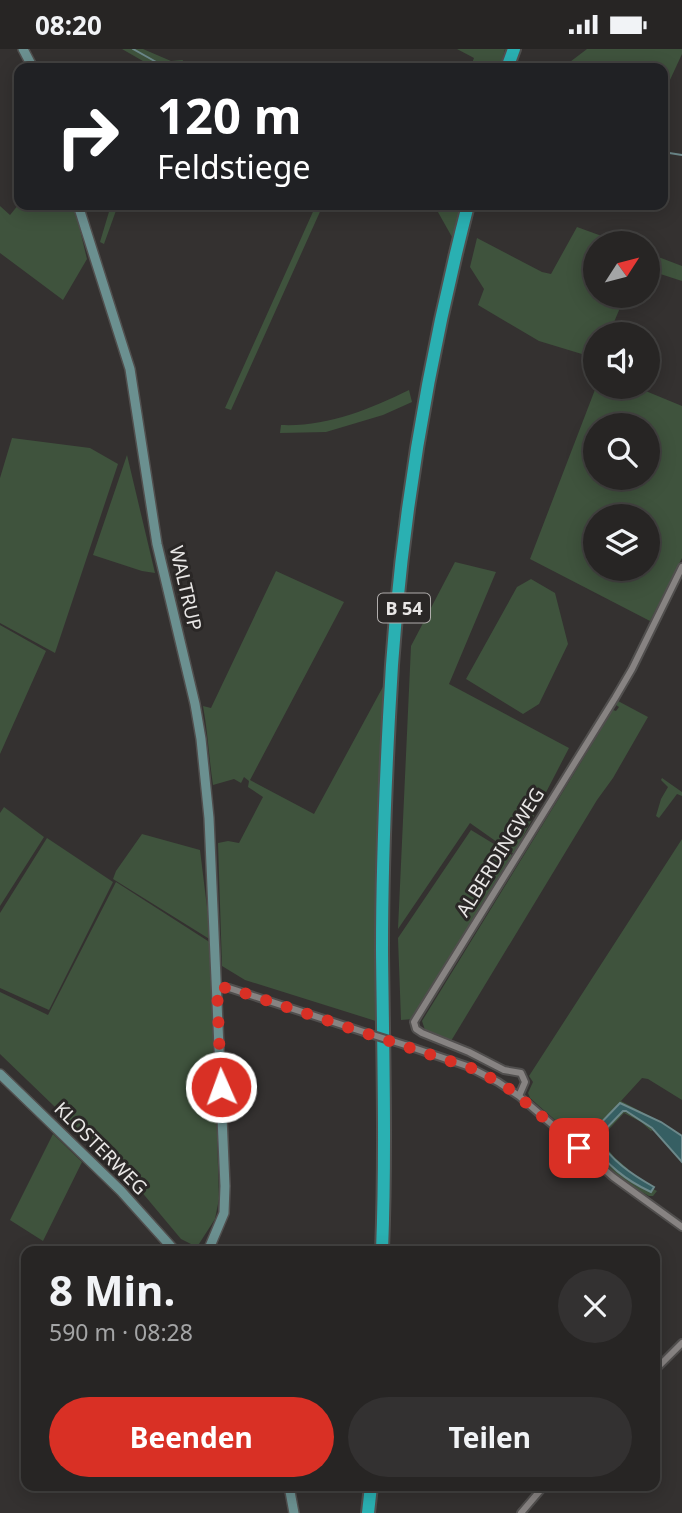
<!DOCTYPE html>
<html lang="de">
<meta charset="utf-8">
<style>
:root{--surface:#272524;--page:#333131;--text:#f1f3f6;--muted:#a4a5a6;--line:#434241;--accent:#d93025}
body{margin:0;font-family:"Noto Sans",sans-serif;background:var(--page);color:var(--text);height:100vh;display:flex;flex-direction:column;font-size:26px;white-space:nowrap}
*{box-sizing:border-box;margin:0}
p{font-size:23px;color:var(--muted)}
.icon{flex:none;width:38px;height:38px;fill:none;stroke:currentColor;stroke-width:2;stroke-linecap:round;stroke-linejoin:round}
.map{position:relative;flex:1;overflow:hidden}
.sheet{position:absolute;left:21px;top:1197px;width:639px;height:245px;display:flex;flex-direction:column;background:var(--surface);border-radius:14px;box-shadow:0 4px 18px #0003,0 0 0 2px var(--line)}
.sheet>*{flex:none}
.hud{position:absolute;left:14px;top:14px;width:654px;height:147px;border-radius:14px;box-shadow:0 4px 18px #0003,0 0 0 2px var(--line);background:#202124;color:#fff;overflow:hidden}
.needle{width:46px;rotate:54deg}
.controls{position:absolute;left:583px;top:182px;display:grid;gap:14px}
.controls a{display:grid;place-items:center;width:77px;height:77px;border-radius:50%;background:var(--surface);box-shadow:0 4px 18px #0003,0 0 0 2px var(--line);font-size:35px}
.pin{position:absolute;display:grid;place-items:center;width:60px;height:60px;color:#fff;margin:-30px;border-radius:14px;box-shadow:0 4px 10px #0006}
.me{position:absolute;width:77px;margin:-38px;rotate:358deg;stroke-linejoin:round;filter:drop-shadow(0 0 5px #0008)}
.turn{display:flex;align-items:center;gap:24px;height:147px;padding:0 28px;font-size:32px}
.turn .icon{width:91px;height:91px;stroke-width:2.5}
.turn b{display:block;font-size:49px;line-height:60px}
.round{display:grid;place-items:center;flex:none;width:74px;height:74px;border-radius:37px;background:var(--page)}
.summary{display:flex;align-items:center;justify-content:space-between;height:119px;padding:0 28px}
h1{font-size:42px;font-weight:700;line-height:52px}
.primary-button{display:flex;gap:14px;margin-top:auto;padding:14px 28px}
.primary-button a{flex:1;height:80px;border-radius:42px;background:var(--accent);color:#fff;font-size:28px;font-weight:700;line-height:80px;text-align:center}
.primary-button a+a{background:var(--page);color:var(--text)}
.status{display:flex;justify-content:space-between;align-items:center;height:49px;padding:0 35px;background:var(--surface);direction:ltr}
.status svg{height:19px;fill:currentColor}
.map>svg:first-child{display:block}
.green{fill:#3f533d;fill-rule:evenodd}
.water{fill:#365f63;stroke:#6c888a;stroke-width:2}
.lines{fill:none;stroke-linecap:round;stroke-linejoin:round}
.stream{stroke:#6c888a;stroke-width:2}
.street-casing{stroke:#514f4e;stroke-width:10}
.secondary-casing{stroke:#514f4e;stroke-width:12}
.highway-casing{stroke:#514f4e;stroke-width:16}
.street{stroke:#878382;stroke-width:6}
.secondary{stroke:#6b9090;stroke-width:9}
.highway{stroke:#2ab0b2;stroke-width:12}
.street-bridge-casing{stroke:#514f4e;stroke-width:10;stroke-linecap:butt}
.street-bridge{stroke:#878382;stroke-width:6}
.route{stroke:#d93025;stroke-width:12;stroke-dasharray:0 21.6}
.labels{text-anchor:middle;dominant-baseline:central;stroke-width:6;stroke-linejoin:round;paint-order:stroke}
.shield{fill:#2a2726;stroke:#b0adac;stroke-width:2}
.shield-label{font-size:18px;font-weight:bold;fill:#e9e7e6}
.street-label{font-size:19px;fill:#e9e7e6;stroke:#2a2726}
</style>
<div class="status"><b>08:20</b><svg viewBox="0 0 49 12"><path d="M0 12V9h3v3zM5 12V6h3v6zM10 12V3h3v9zM15 12V0h3v12zM26 1h20v11H26zM47 4h2v5h-2z"/></svg></div>
<div class="map">
<svg width="682" height="1464" viewBox="0 0 682 1464">
<rect width="100%" height="100%" fill="#343130"/>
<path class="green" d="M 122,0 L 143,0 L 171,12 L 183,11 L 180,19 L 155,19 Z
M 457,0 L 505,0 L 500,19 L 470,19 L 474,9 Z
M 587,0 L 682,0 L 682,5 L 663,46 L 663,19 L 562,19 Z
M 19,155 L 74,156 L 87,210 L 63,251 L 0,204 L 0,157 L 10,166 Z
M 111,156 L 118,156 L 104,195 L 100,193 Z
M 316,156 L 323,156 L 231,361 L 225,359 Z
M 434,156 L 461,156 L 452,188 Z
M 577,178 L 621,194 L 595,194 L 595,247 L 625,247 L 609,285 L 595,285 L 595,309 L 539,292 L 478,256 L 484,240 L 470,218 L 477,189 L 542,223 L 551,225 Z
M 648,204 L 682,217 L 682,232 L 648,221 Z
M 596,338 L 636,338 L 682,357 L 682,509 L 650,572 L 530,510 ZM 595,376 L 648,376 L 648,429 L 595,429 ZM 595,467 L 648,467 L 648,520 L 595,520 Z
M 409,341 L 412,353 L 383,366 L 326,383 L 280,384 L 281,376 C 326,378 368,361 409,341 Z
M 12,389 L 90,399 L 118,415 L 55,604 L 0,574 L 0,429 Z
M 127,406 L 155,524 L 142,522 L 93,506 Z
M 455,513 L 496,523 L 449,635 L 569,699 L 514,805 L 470,774 L 398,880 L 411,597 Z
M 276,522 L 344,553 L 250,731 L 314,765 L 385,634 L 379,727 L 379,973 L 245,931 L 222,917 L 218,794 L 228,792 L 239,794 L 263,748 L 248,738 L 249,732 L 244,728 L 241,734 L 234,730 L 213,736 C 209,710 208,684 203,657 L 211,659 Z
M 531,530 L 555,544 L 568,595 L 539,655 L 523,665 L 466,630 L 517,538 Z
M 0,576 L 46,602 L 0,705 Z
M 618,652 L 648,668 L 613,729 L 597,751 L 451,992 L 425,981 L 422,972 L 613,661 L 616,662 L 619,658 L 616,656 Z
M 662,729 L 682,743 L 682,747 L 677,745 L 659,769 L 656,767 L 661,750 L 668,738 L 661,731 Z
M 4,758 L 44,788 L 0,857 L 0,764 Z
M 471,781 L 512,806 L 413,970 L 401,971 L 398,889 Z
M 142,785 L 200,801 L 211,891 L 113,830 L 116,822 Z
M 47,789 L 113,833 L 49,961 L 0,939 L 0,864 Z
M 682,790 L 682,1051 L 648,1030 L 642,1029 L 621,1052 L 661,1073 L 618,1057 L 591,1093 C 607,1116 625,1131 650,1143 L 653,1140 L 657,1142 L 653,1147 L 649,1147 L 617,1129 L 555,1074 L 555,1071 L 530,1049 L 528,1044 L 533,1033 L 529,1027 Z
M 116,833 L 211,894 L 219,1150 L 215,1170 L 197,1198 L 181,1190 L 135,1135 L 0,1005 L 0,943 L 48,966 Z
M 623,1062 L 642,1071 L 653,1081 L 651,1082 L 641,1073 L 624,1064 L 600,1090 L 614,1108 L 628,1120 L 627,1121 L 612,1109 L 597,1090 Z
M 53,1085 L 82,1113 L 43,1192 L 10,1171 Z"/>
<path class="water" d="M 620,1054 L 661,1073 L 682,1087 L 682,1113 L 652,1079 L 626,1062 L 623,1062 L 597,1089 C 612,1112 631,1125 654,1138 L 651,1143 C 625,1131 607,1116 591,1093 L 593,1082 Z"/>
<g class="lines">
<path class="stream" d="M 133,0 L 158,14 L 180,16
M 663,103 L 682,106"/>
<defs>
<path id="street" d="M 217,938 L 229,939 L 370,985
M 405,996 L 467,1017 L 498,1033 L 519,1047 L 613,1128 L 682,1178
M 519,1047 L 525,1033 L 521,1024 L 504,1021 L 469,1003 L 422,984 L 416,980 L 414,973 L 615,649 L 632,620 L 682,518
M 654,1322 L 682,1294
M 521,1464 L 544,1437"/>
<path id="secondary" d="M 23,0 L 33,19
M 78,156 L 130,320 L 157,495 L 195,655 L 201,690 L 209,769 L 225,1137 L 224,1164 L 208,1202
M 0,1025 L 121,1142 L 175,1202
M 289,1437 L 294,1464"/>
<path id="highway" d="M 507,19 L 514,0
M 382,1202 C 386,1102 383,1001 382,901 C 382,823 385,745 389,668 C 397,495 425,323 468,156
M 368,1464 L 371,1437"/>
</defs>
<use href="#street" class="street-casing"/>
<use href="#secondary" class="secondary-casing"/>
<use href="#highway" class="highway-casing"/>
<use href="#street" class="street"/>
<use href="#secondary" class="secondary"/>
<use href="#highway" class="highway"/>
<defs>
<path id="street-bridge" d="M 370,985 L 405,996"/>
</defs>
<use href="#street-bridge" class="street-bridge-casing"/>
<use href="#street-bridge" class="street-bridge"/>
</g>
<g class="lines">
<path class="route" d="M 221,1038 L 217,938 L 229,939 L 477,1021 L 511,1041 L 579,1099"/>
</g>
<g class="labels">
<rect class="shield" x="378" y="544.5" width="52" height="29" rx="5"/>
<g class="shield-label">
<text x="404" y="559">B 54</text>
</g>
<g class="street-label">
<text transform="translate(186 539) rotate(77)">WALTRUP</text>
<text transform="translate(500 803) rotate(-58)">ALBERDINGWEG</text>
<text transform="translate(101 1099) rotate(45)">KLOSTERWEG</text>
</g>
</g>
</svg>
<div class="controls">
<a><svg class="needle" viewBox="-14 -14 28 28"><path d="M0-13l5 13h-10z" fill="#e53935"/><path d="M0 13l5-13h-10z" fill="#a4a5a6"/></svg></a>
<a><svg class="icon" aria-label="sound" viewBox="0 0 24 24"><path d="M4 9h4l5-4v14l-5-4H4zM17 9q2 3 0 6"/></svg></a>
<a><svg class="icon" aria-label="search" viewBox="0 0 24 24"><circle cx="10" cy="10" r="6"/><path d="M15 15l6 6"/></svg></a>
<a><svg class="icon" aria-label="layers" viewBox="0 0 24 24"><path d="M12 4l9 5-9 5-9-5zM3 14l9 5 9-5"/></svg></a>
</div>
<div class="pin" style="left:579px;top:1099px;background:#d93025"><svg class="icon" aria-label="arrive" viewBox="0 0 24 24"><path d="M6 21V4h12l-3 4 3 4H6"/></svg></div>
<svg class="me" style="left:221px;top:1038px" viewBox="-20 -20 40 40"><circle r="17" fill="#d93025" stroke="#fff" stroke-width="3"/><path d="M0-11L8 9 0 5-8 9z" fill="#fff"/></svg>
<div class="hud">
<div class="turn"><svg class="icon" aria-label="right" viewBox="0 0 24 24"><path d="M7 20v-9h11M14 6l5 5-5 5"/></svg><div><b>120 m</b>Feldstiege</div></div>
</div>
<section class="sheet">
<div class="summary"><div><h1>8 Min.</h1><p>590 m · 08:28</p></div><a class="round"><svg class="icon" aria-label="close" viewBox="0 0 24 24"><path d="M6 6l12 12M18 6L6 18"/></svg></a></div>
<div class="primary-button"><a>Beenden</a><a>Teilen</a></div>
</section>
</div>
